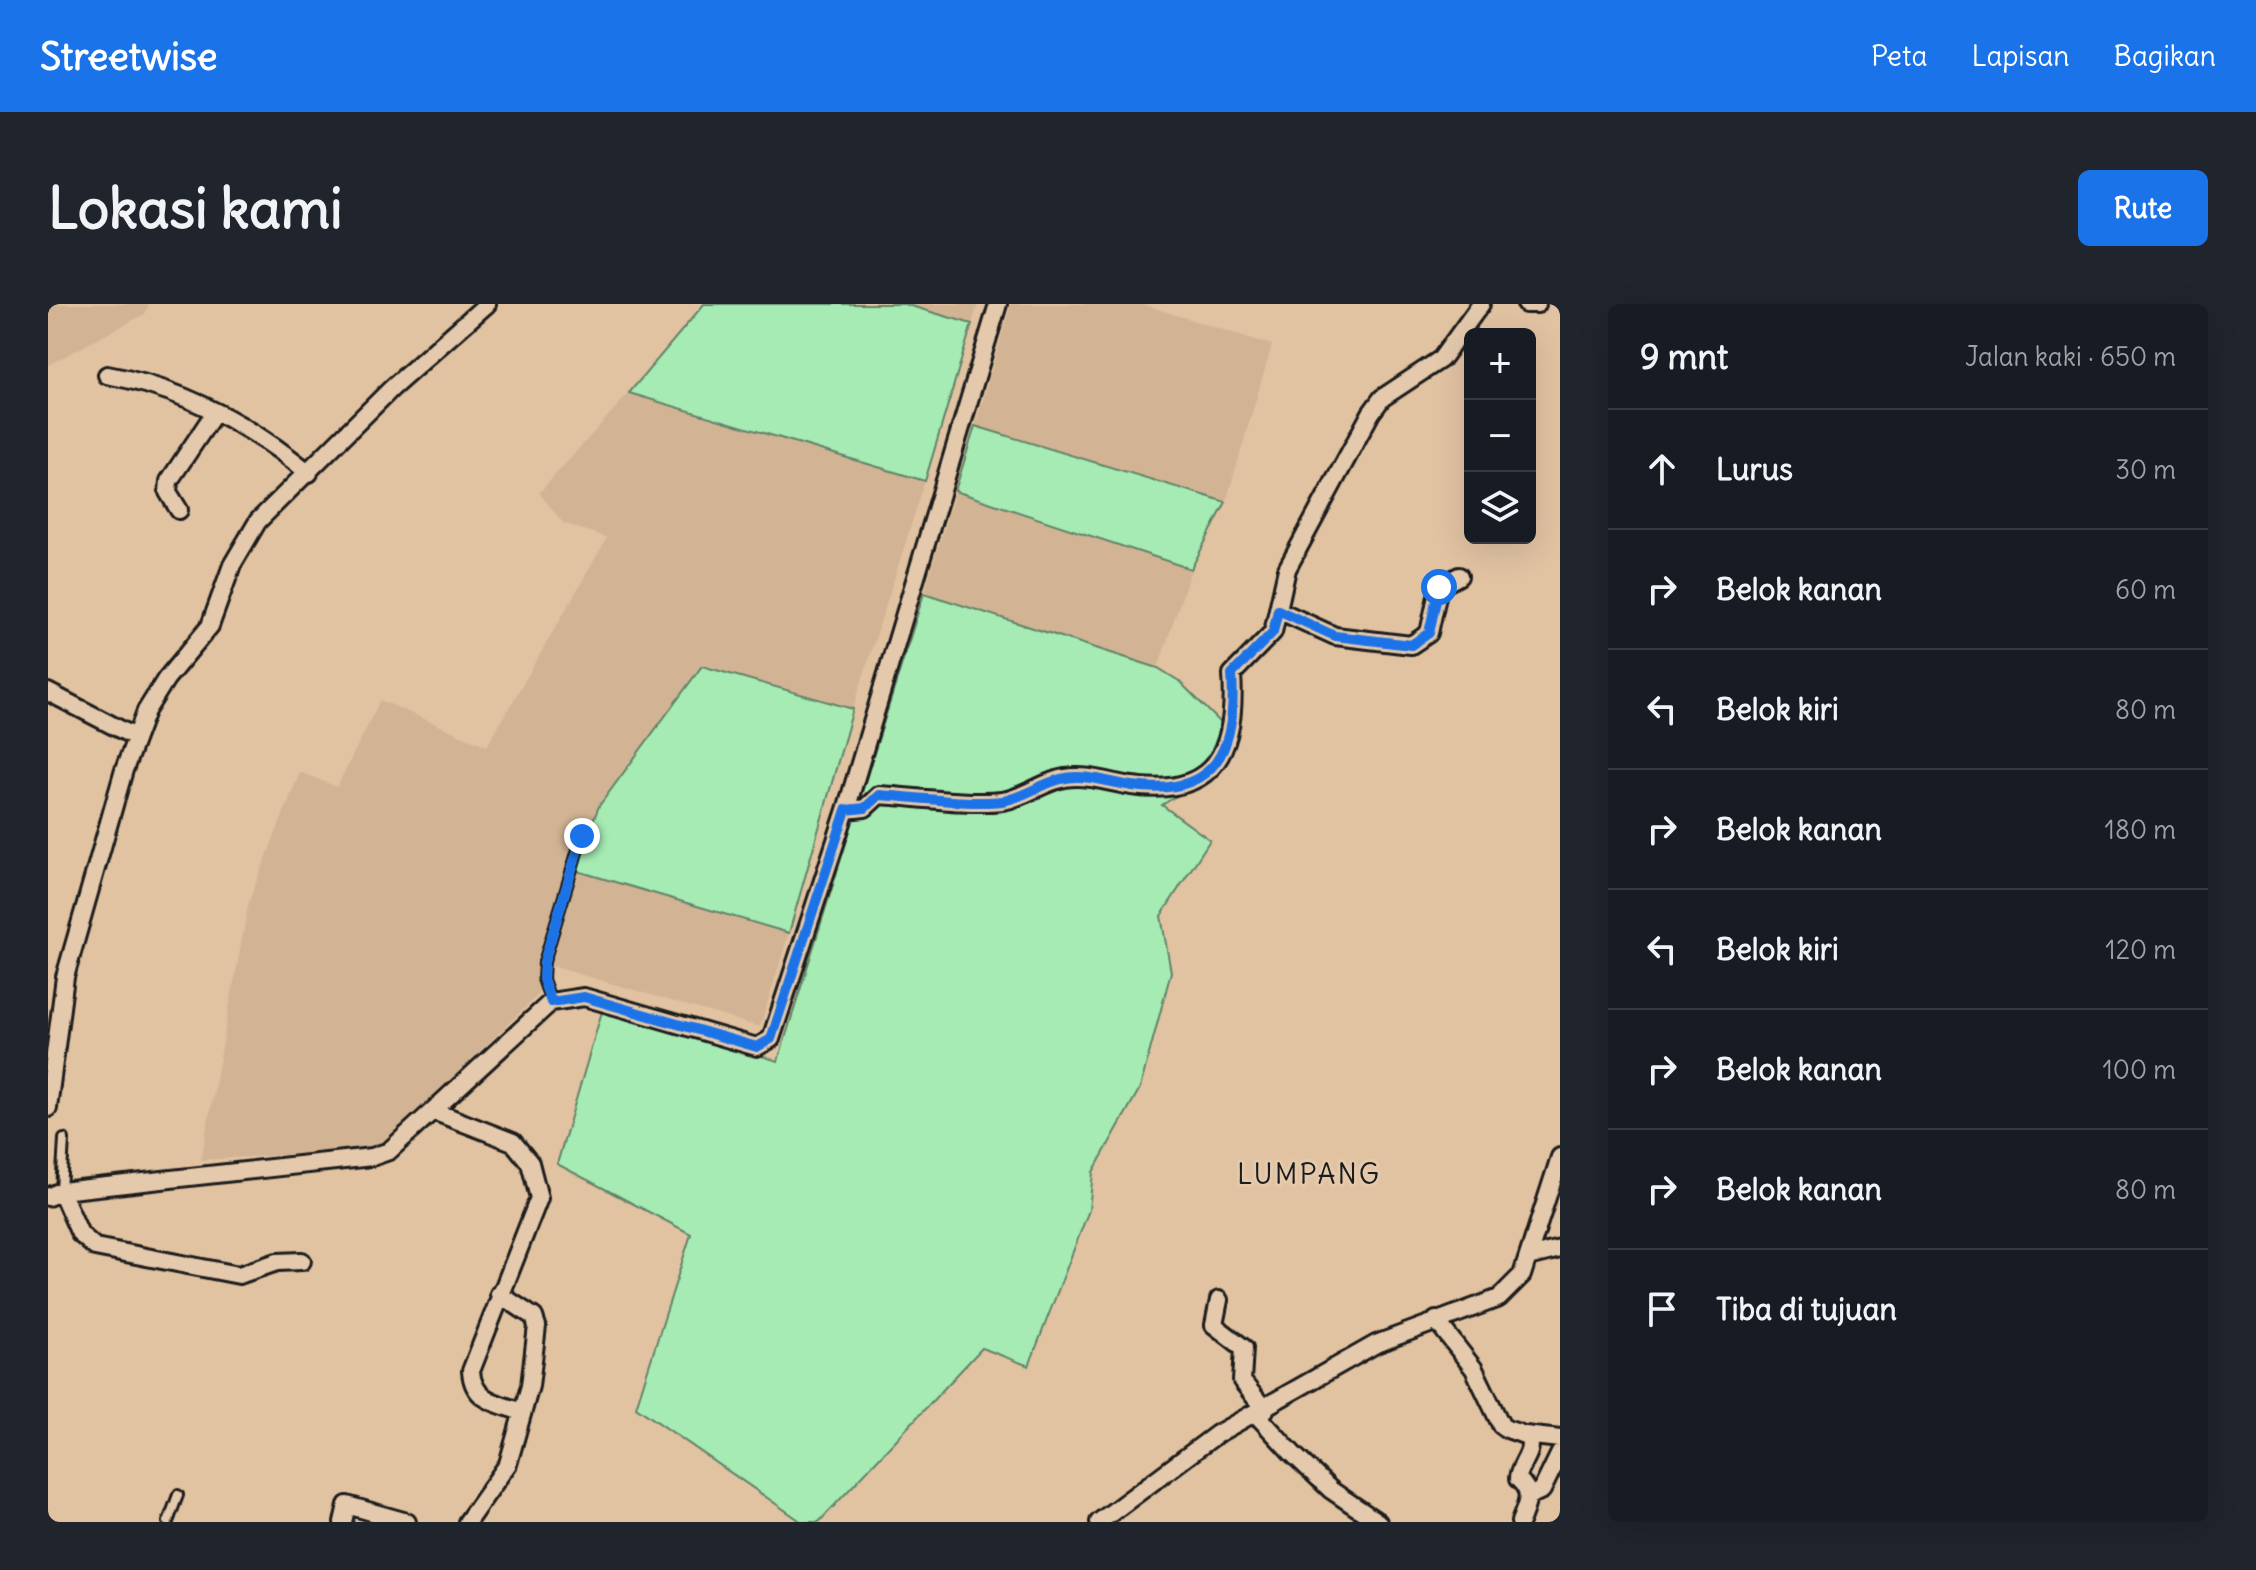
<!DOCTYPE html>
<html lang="id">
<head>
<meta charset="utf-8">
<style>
	:root { --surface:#171b24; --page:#20242c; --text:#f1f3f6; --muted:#9ea1a6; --line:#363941; --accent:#1a73e8 }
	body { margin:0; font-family:Delius,sans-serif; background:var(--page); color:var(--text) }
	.controls { position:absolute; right:24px; top:24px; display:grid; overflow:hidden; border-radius:12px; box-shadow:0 8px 32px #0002 }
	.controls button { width:72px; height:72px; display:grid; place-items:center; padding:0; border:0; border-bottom:2px solid var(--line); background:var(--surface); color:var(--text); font:40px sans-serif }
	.stop { position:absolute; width:24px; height:24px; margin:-18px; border:6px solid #1a73e8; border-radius:50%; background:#fff }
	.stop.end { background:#1a73e8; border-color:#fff; box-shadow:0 2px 8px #0008 }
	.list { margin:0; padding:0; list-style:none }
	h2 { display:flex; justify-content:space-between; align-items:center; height:104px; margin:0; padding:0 32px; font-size:34px }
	h2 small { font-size:26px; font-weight:400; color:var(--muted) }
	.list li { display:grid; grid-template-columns:52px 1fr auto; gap:24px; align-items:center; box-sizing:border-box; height:120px; padding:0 32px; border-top:2px solid var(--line) }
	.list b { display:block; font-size:30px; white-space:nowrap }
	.list em { font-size:26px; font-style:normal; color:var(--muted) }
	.icon { flex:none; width:44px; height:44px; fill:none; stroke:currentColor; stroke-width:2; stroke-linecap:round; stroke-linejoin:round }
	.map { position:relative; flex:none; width:1512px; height:1218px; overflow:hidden; border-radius:12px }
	header { display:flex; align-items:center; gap:48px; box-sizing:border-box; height:112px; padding:0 40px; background:var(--accent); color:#fff }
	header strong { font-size:38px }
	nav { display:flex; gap:44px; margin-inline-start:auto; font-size:28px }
	.intro { display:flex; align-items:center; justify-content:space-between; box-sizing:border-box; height:192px; padding:0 48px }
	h1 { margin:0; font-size:56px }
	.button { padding:20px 36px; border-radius:12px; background:var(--accent); color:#fff; font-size:28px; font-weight:700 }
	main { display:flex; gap:48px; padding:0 48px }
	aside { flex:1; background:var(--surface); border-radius:12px; box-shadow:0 8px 32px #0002 }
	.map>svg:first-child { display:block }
</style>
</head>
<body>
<header>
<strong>Streetwise</strong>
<nav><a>Peta</a><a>Lapisan</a><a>Bagikan</a></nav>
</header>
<div class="intro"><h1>Lokasi kami</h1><a class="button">Rute</a></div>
<main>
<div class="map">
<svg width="1512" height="1218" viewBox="0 0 1512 1218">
	<rect width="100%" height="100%" fill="#e1c3a2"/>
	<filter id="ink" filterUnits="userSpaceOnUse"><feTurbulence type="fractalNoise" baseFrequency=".0125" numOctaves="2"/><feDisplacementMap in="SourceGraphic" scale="16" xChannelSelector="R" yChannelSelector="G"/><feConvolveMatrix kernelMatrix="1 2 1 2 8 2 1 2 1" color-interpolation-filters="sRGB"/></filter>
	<g filter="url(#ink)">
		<!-- built -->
		<path fill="#d2b494" d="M0,0h101l-4,10 -97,51z
			M856,0h74l-6,20z
			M963,0h130l131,41 -46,157 -251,-76z
			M581,89l296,88 -72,228 -151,-42 -127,203 214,63 -29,94 -212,-62 -11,31 -157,153 -179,11 48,-259 51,-129 37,15 43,-87 107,46 120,-208 -44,-15 -24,-30z
			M907,187l236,78 -33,99 -234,-75z"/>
		<!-- green -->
		<path fill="#a6eab4" stroke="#618368" stroke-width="2" d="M656,0h200l68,20 -47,157 -296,-88z
			M927,122l251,76 -35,67 -236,-78z
			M876,289l234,75 21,13 52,52 -32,49 -37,23 48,35 -49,76 10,56 -31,116 -47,84 -4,38 -60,156 -47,-18 -163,174h-17l-166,-115 55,-173 -134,-70 46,-156 175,53z
			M654,362l151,43 -64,224 -215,-63 25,-64z"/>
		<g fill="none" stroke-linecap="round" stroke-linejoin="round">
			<defs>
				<path id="service" d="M503,698l-8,-23 1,-17 38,-126
					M13,887l3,-52
					M120,1218l10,-27"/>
				<path id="minor" d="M1478,0h11
					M59,71c75,13 143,50 202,98
					M131,206l-11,-18 1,-11 46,-69
					M1230,306l57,26 76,9 18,-12 10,-46 20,-11
					M0,388l87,45
					M798,506l19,-2 14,-13c36,2 89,10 123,6 22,-3 42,-20 63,-23 22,-4 46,5 67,8 86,12 105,-39 100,-112l41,-42 14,-63 84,-156 11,-15 59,-39 40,-55
					M0,804l17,-131 59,-207 22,-59 20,-32 44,-53 22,-61 26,-44 134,-133 95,-84
					M385,807l80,31 17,21 9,35 -68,173c2,30 26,32 51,41
					M13,887l19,43 15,13 144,28 38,-13 25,-1
					M0,893l13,-6 311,-34 17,-6 162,-149 33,-5 173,50 14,-8 75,-229 152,-506
					M1480,953l32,-8
					M1171,996l-5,25 30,23 -2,33 23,29
					M1388,1016l38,49 27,56c7,8 25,6 28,16 5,11 -11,26 -11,38 16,14 9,24 2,43
					M1208,1110l37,40 38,36 47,32
					M1477,1131l35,4
					M1481,1192l13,-6 18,-37
					M295,1218l4,-17 60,17
					M419,1218l41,-58 22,-78 7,-60 -3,-9 -35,-23
					M1051,1218l118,-88 159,-90 123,-46 23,-23 38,-118"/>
			</defs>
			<!-- service casing -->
			<use href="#service" stroke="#1c1c1c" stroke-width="14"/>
			<!-- minor casing -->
			<use href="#minor" stroke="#1c1c1c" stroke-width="22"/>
			<!-- service -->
			<use href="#service" stroke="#e4c9ac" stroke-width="8"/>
			<!-- minor -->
			<use href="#minor" stroke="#e4c9ac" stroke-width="16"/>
		</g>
	</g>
	<g fill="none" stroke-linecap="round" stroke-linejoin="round" filter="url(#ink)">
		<!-- route -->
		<path stroke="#1a73e8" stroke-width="10" d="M534,532l-38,126 -1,17 8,23 33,-5 173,50 14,-8 75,-229 19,-2 14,-13c36,2 89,10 123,6 22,-3 42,-20 64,-23 21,-4 45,5 66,8 86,12 105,-39 100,-112l41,-42 5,-22 57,26 76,9 18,-12 10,-46"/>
	</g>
	<g text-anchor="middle" stroke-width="6" stroke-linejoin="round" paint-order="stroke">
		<!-- quarter labels -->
		<g font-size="28" letter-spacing="2" fill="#1c1c1c" stroke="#e4c9ac">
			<text x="1261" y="880">LUMPANG</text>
		</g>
	</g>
</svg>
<div class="controls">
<button>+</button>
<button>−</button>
<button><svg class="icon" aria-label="layers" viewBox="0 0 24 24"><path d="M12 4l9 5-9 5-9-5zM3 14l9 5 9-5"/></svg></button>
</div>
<div class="stop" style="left:1391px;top:283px"></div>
<div class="stop end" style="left:534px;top:532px"></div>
</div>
<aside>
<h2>9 mnt<small>Jalan kaki · 650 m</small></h2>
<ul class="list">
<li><svg class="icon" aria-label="ahead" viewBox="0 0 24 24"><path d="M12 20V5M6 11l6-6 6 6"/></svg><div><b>Lurus</b></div><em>30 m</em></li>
<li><svg class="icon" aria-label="right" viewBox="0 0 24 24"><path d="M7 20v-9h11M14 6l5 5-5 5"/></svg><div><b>Belok kanan</b></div><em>60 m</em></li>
<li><svg class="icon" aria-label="left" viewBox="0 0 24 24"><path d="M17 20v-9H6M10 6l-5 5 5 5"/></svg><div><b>Belok kiri</b></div><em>80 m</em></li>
<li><svg class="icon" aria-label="right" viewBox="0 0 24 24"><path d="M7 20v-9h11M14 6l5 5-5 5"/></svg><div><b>Belok kanan</b></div><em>180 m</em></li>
<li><svg class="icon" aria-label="left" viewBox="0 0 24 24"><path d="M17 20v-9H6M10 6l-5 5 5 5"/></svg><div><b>Belok kiri</b></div><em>120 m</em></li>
<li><svg class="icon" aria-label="right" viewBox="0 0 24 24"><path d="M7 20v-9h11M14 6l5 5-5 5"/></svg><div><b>Belok kanan</b></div><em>100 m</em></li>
<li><svg class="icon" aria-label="right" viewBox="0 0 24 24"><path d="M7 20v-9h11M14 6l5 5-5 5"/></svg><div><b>Belok kanan</b></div><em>80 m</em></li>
<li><svg class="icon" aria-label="arrive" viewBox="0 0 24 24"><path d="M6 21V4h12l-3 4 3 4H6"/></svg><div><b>Tiba di tujuan</b></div></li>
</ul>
</aside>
</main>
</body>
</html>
